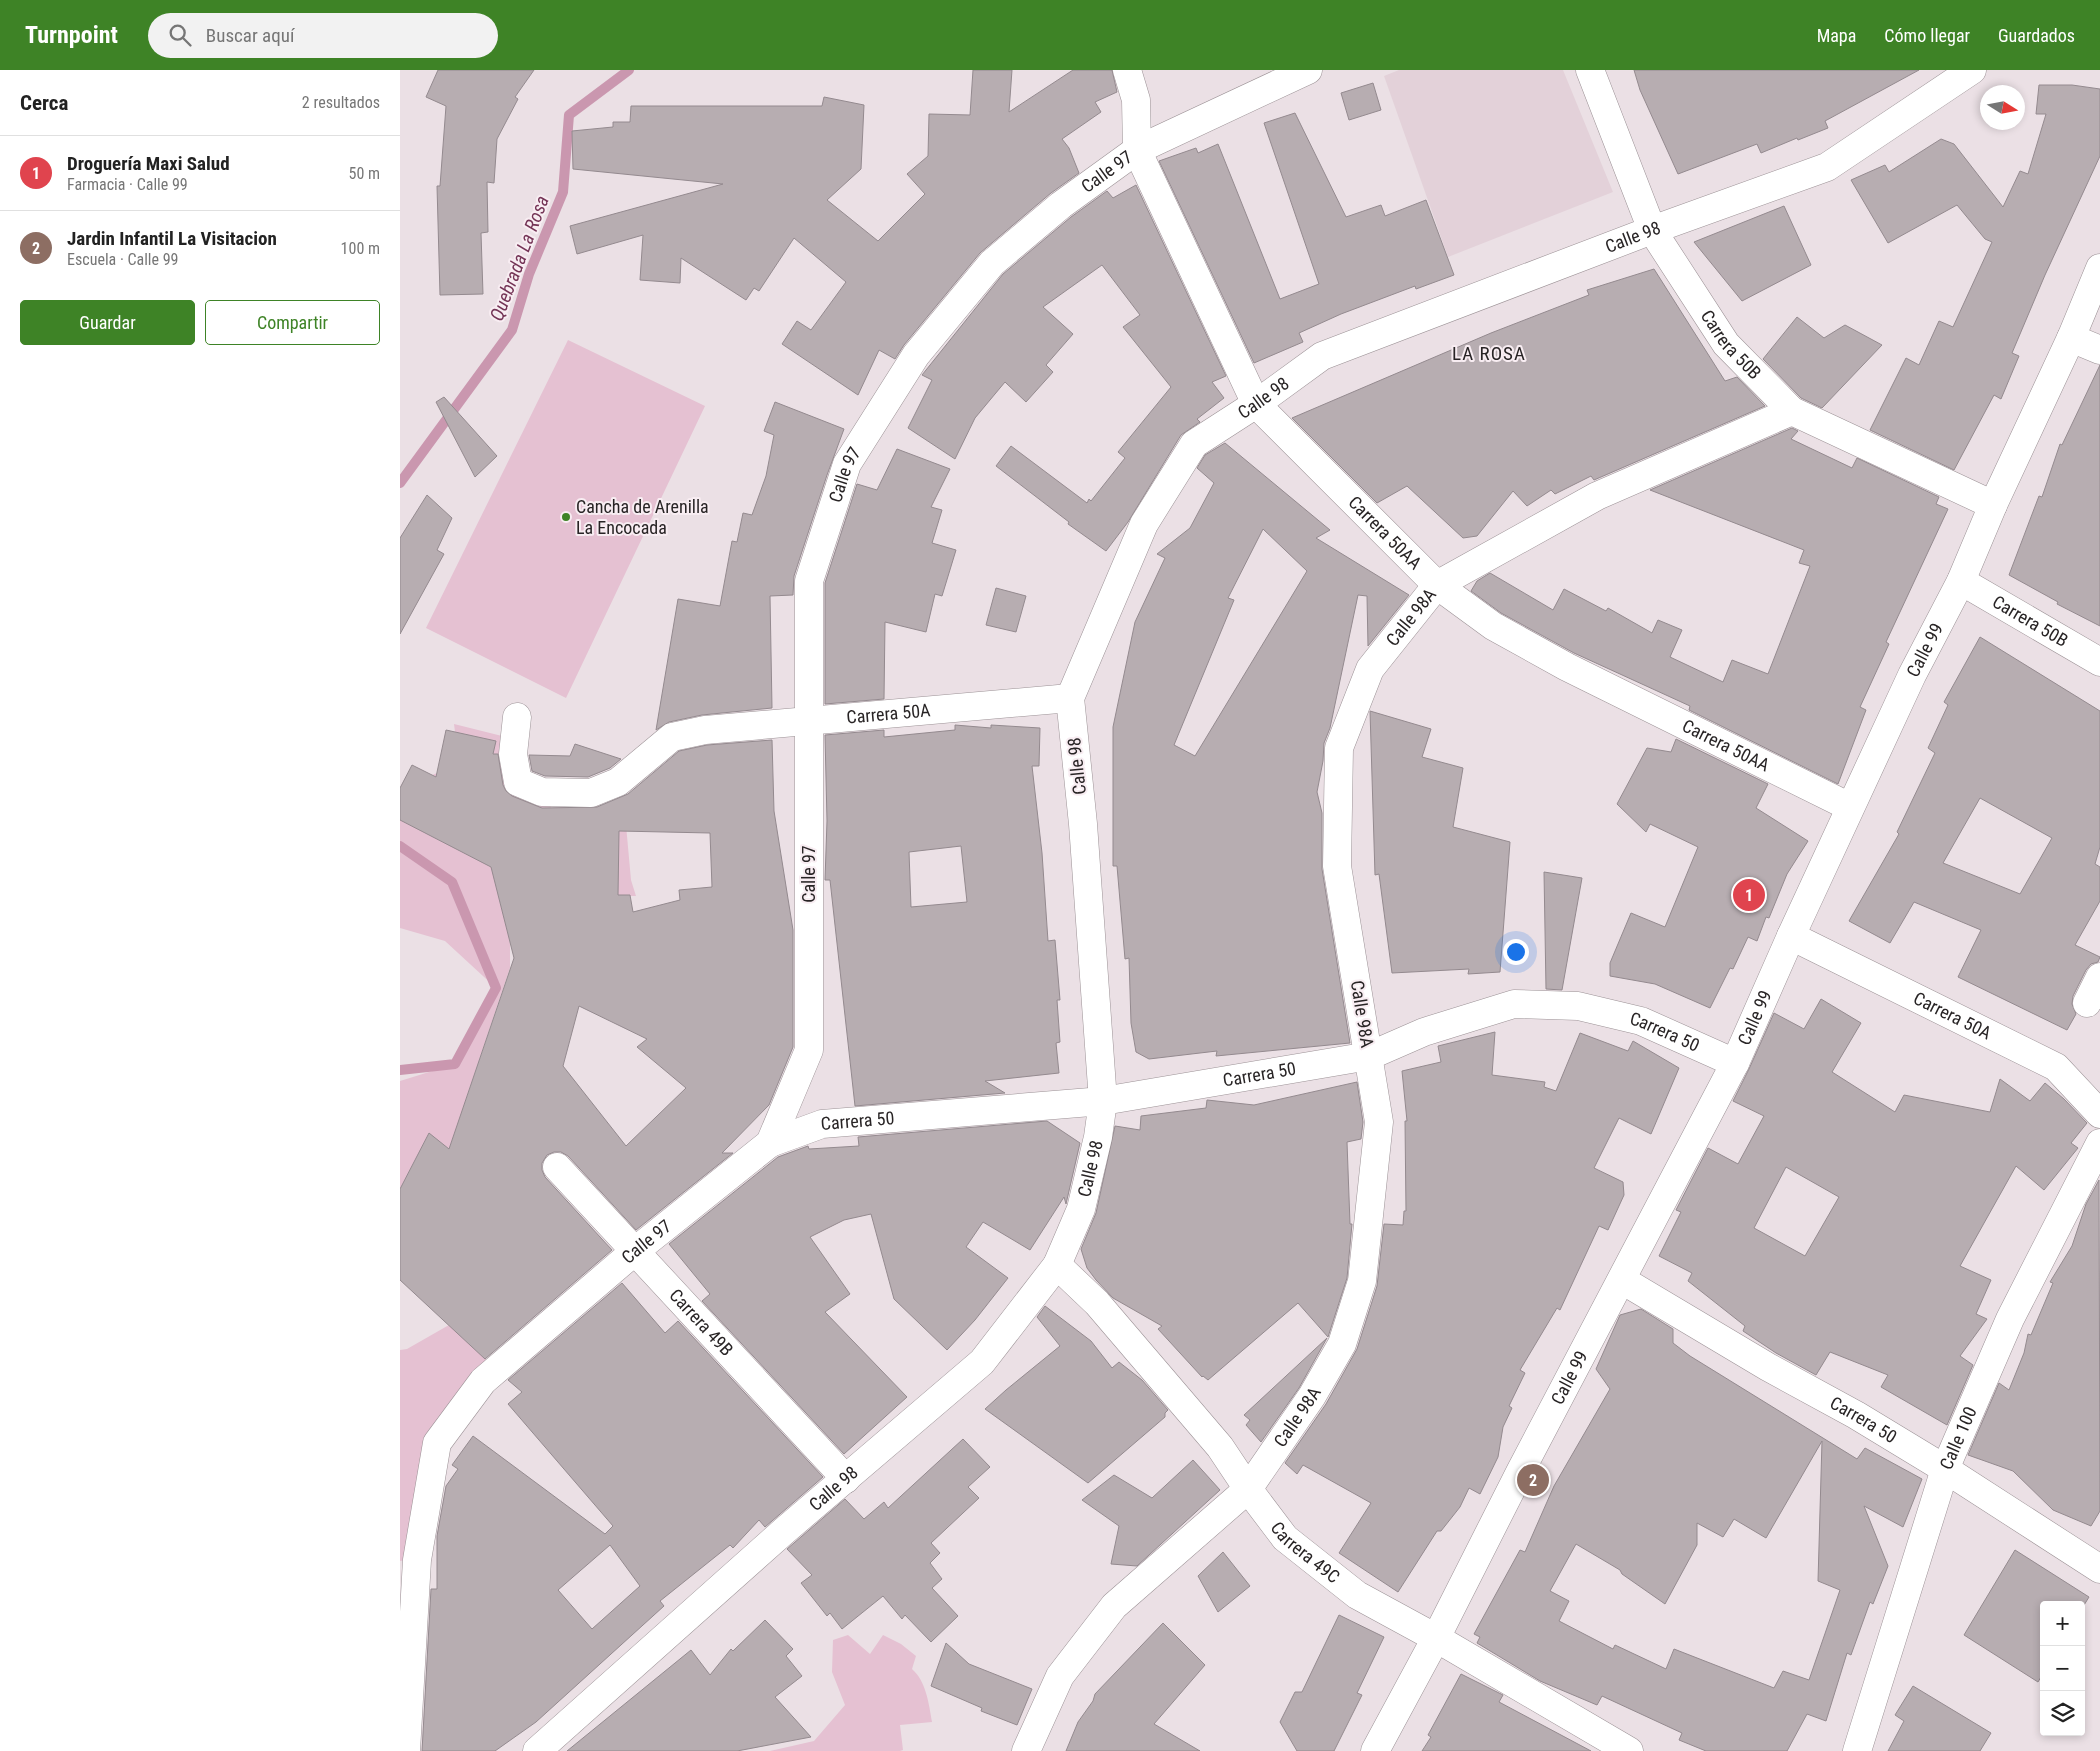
<!DOCTYPE html>
<html lang="es">
<head>
<meta charset="utf-8">
<style>
	:root { --surface:#fff; --page:#f2f2f2; --text:#222; --muted:#767676; --line:#e0e0e0; --accent:#3e8326 }
	body { margin:0; font-family:"Roboto Condensed",sans-serif; background:var(--page); color:var(--text) }
	.controls { position:absolute; right:15px; bottom:15px; display:grid; overflow:hidden; border-radius:5px; box-shadow:0 2px 8px #0003 }
	.controls button { width:45px; height:45px; display:grid; place-items:center; padding:0; border:0; border-bottom:1px solid var(--line); background:var(--surface); color:var(--text); font:25px sans-serif }
	.compass { position:absolute; left:1580px; top:15px; width:45px; height:45px; border-radius:50%; background:var(--surface); box-shadow:0 2px 8px #0003; rotate:101deg }
	.you { position:absolute; left:1115px; top:881px; width:18px; height:18px; margin:-12px; border:4px solid #fff; border-radius:50%; background:#1a73e8; box-shadow:0 0 0 8px #1a73e833 }
	.badge { display:grid; place-items:center; width:32px; height:32px; border-radius:50%; background:var(--accent); color:#fff; font-size:16px; font-weight:700 }
	.pin { position:absolute; translate:-50% -50%; border:2px solid #fff; box-shadow:0 1px 5px #0006 }
	.list { margin:0; padding:0; list-style:none }
	h2 { display:flex; justify-content:space-between; align-items:center; height:65px; margin:0; padding:0 20px; font-size:21px }
	h2 small { font-size:16px; font-weight:400; color:var(--muted) }
	.list li { display:grid; grid-template-columns:32px 1fr auto; gap:15px; align-items:center; box-sizing:border-box; height:75px; padding:0 20px; border-top:1px solid var(--line) }
	.list b { display:block; font-size:19px; white-space:nowrap }
	.list p { margin:0; font-size:16px; white-space:nowrap; color:var(--muted) }
	.list em { font-size:16px; font-style:normal; color:var(--muted) }
	.actions { display:flex; gap:10px; padding:15px 20px }
	.actions a { flex:1; padding:11px 0; border:1px solid var(--accent); border-radius:5px; text-align:center; font-size:18px; color:var(--accent) }
	.actions .main { background:var(--accent); color:#fff }
	.icon { flex:none; width:28px; height:28px; fill:none; stroke:currentColor; stroke-width:2; stroke-linecap:round; stroke-linejoin:round }
	.map { position:relative; flex:none; width:1700px; height:1681px; overflow:hidden }
	header { display:flex; align-items:center; gap:30px; box-sizing:border-box; height:70px; padding:0 25px; background:var(--accent); color:#fff }
	header strong { font-size:24px }
	nav { display:flex; gap:28px; margin-inline-start:auto; font-size:18px }
	.search { width:350px; height:45px; background:var(--page); display:flex; align-items:center; gap:12px; box-sizing:border-box; padding:0 18px; border-radius:28px; color:var(--muted); font-size:19px }
	main { display:flex }
	aside { flex:1; background:var(--surface) }
	.map>svg:first-child { display:block }
</style>
</head>
<body>
<header>
<strong>Turnpoint</strong>
<div class="search"><svg class="icon" aria-label="search" viewBox="0 0 24 24"><circle cx="10" cy="10" r="6"/><path d="M15 15l6 6"/></svg>Buscar aquí</div>
<nav><a>Mapa</a><a>Cómo llegar</a><a>Guardados</a></nav>
</header>
<main>
<aside>
<h2>Cerca<small>2 resultados</small></h2>
<ul class="list">
<li><span class="badge" style="background:#e0444e">1</span><div><b>Droguería Maxi Salud</b><p>Farmacia · Calle 99</p></div><em>50 m</em></li>
<li><span class="badge" style="background:#8d6e63">2</span><div><b>Jardin Infantil La Visitacion</b><p>Escuela · Calle 99</p></div><em>100 m</em></li>
</ul>
<div class="actions"><a class="main">Guardar</a><a>Compartir</a></div>
</aside>
<div class="map">
<svg width="1700" height="1681" viewBox="0 0 1700 1681">
	<rect width="100%" height="100%" fill="#ebe0e5"/>
	<!-- built -->
	<path fill="#e3d1d9" d="M999,0h164l50,122 -165,65 -64,-181z"/>
	<!-- green -->
	<path fill="#e5c1d2" d="M168,270l137,66 -139,292 -140,-70z
		M54,654l48,12 11,31 -7,26 43,4 2,11 45,-5 2,7 27,4 6,66 5,16h-41l-109,-93 -54,-28 13,-5 10,-38z
		M0,744l98,54 12,75v25l-45,134 18,72 -54,-40 -29,55v-108l55,-17 41,-76 -51,-47 -45,-13z
		M49,1255l38,35 -30,68 -51,132 -6,1v-211l7,-1z
		M448,1565l22,19 13,-19 18,9 15,12 -4,13c14,12 17,35 20,53l-32,3 3,25 -3,1h-130l44,-10 31,-36 -13,-33 1,-32z"/>
	<g fill="none" stroke-linecap="round" stroke-linejoin="round">
		<!-- stream -->
		<path stroke="#ca97af" stroke-width="10" d="M0,413l112,-153 17,-56 34,-82 6,-77 60,-45
			M0,776l52,36 44,106 -41,76 -55,6"/>
	</g>
	<!-- building -->
	<path fill="#b7adb1" stroke="#948a8f" fill-rule="evenodd" d="M38,0h96l-19,27 3,2 -21,40 -3,44 -7,-1 1,50 -7,1 2,61 -43,1 -3,-109h3l6,-80 -20,-9z
		M573,0h39l-3,42 64,-42h39l5,22 -22,10 6,10 -39,27 7,9 10,25 -28,20 -71,60 -76,92 -9,14 -16,-9 -21,45 -76,-51 15,-23 14,9 35,-48 -52,-44 -35,53 -5,-3 -8,12 -65,-42 -1,25 -40,-3 3,-45 -66,19 -7,-28 153,-42 -150,-15 -1,-38 41,-4v-5h17l1,-16h191l2,-9 40,8 -3,64 -34,31 51,41 47,-47 -18,-20 21,-18 1,-42 41,1z
		M1234,0h285l-94,51 3,7 -30,12 -1,-2 -36,15 -4,-9 -79,30 -38,-84z
		M973,13l8,27 -32,10 -8,-27z
		M1639,15h33l28,4v67l-55,119 -33,78 7,3 -18,43 -7,-4 -40,75 -84,-40 36,-72 13,7 20,-44 14,6 39,-85 -7,-3 -28,-34 -69,38 -37,-63 34,-15 4,7 52,-33 13,5 49,63 17,-36 8,3 18,-60h-10z
		M895,43l51,104 35,-12 4,11 41,-16 28,75 -38,14 -1,-3 -74,28 -42,19 4,9 -49,21 -95,-202 37,-13 2,5 20,-9 62,155 39,-15 -55,-161z
		M736,115l90,191 -14,6 12,16 -27,21 3,3 -19,13 -53,87 -22,29 -38,-27 1,-2 -73,-56 15,-20 76,57 2,-4 2,2 34,-43 -7,-6 53,-65 -48,-60 17,-12 -38,-50 -59,42 30,27 -27,31 7,7 -27,30 -21,-20 -30,36 -20,41 -47,-31 24,-48 -10,-5 81,-101 68,-57 36,-26 6,7z
		M1384,136l27,59 -69,36 -48,-59z
		M1254,199l71,112 12,-4 28,29 -171,74 -3,-4 -36,18 -4,-4 -24,16 -14,-15 -36,45 -14,2 -56,-52 -30,17 -85,-85 199,-85 98,-38 -2,-5z
		M1397,247l27,21 21,-13 37,20 -60,63 -21,-10 -38,-39z
		M1700,295v261l-43,-22 1,-2 -49,-27 30,-79 3,1 18,-53 2,1z
		M44,327l53,59 -22,21 -39,-75z
		M375,332l69,27 -17,46 -33,101 -1,19 -23,1 2,112 -70,7 -33,7 -13,8 22,-131 42,7 12,-65 5,1 6,-29 9,2 14,-39 8,-41 -10,-4z
		M1392,358l6,3 -7,8 61,29 5,-10 82,39 -3,7 12,5 -62,133 3,2 -29,63 6,3 -28,74 -149,-74 1,-4 -116,-53 -73,-40 -30,-22 6,-10 13,-8 63,37 11,-21 42,22 2,-3 44,25 6,-13 24,10 -12,27 53,25 9,-22 36,14 42,-108 -11,-3 5,-13 -154,-60z
		M825,373l105,87 -14,8 93,57 -41,51 -1,-50 -9,-1 -28,133 -6,15 -1,18 -6,31 5,21v56l28,174 -134,13 1,-5 -68,8 -13,-7 -5,-29 -2,-65 -4,1 -8,-93h-4v-139l22,-105 30,-64 -8,-4 33,-26 24,-45 -17,-15 8,-13zM863,459l44,42 -112,185 -21,-11 60,-145 -6,-2z
		M497,379l53,20 -19,38 11,3 -10,33 24,7 -14,46 -7,-2 -9,38 -41,-10 -1,77 -59,5v-121l32,-99 20,6z
		M27,425l25,23 -15,32 7,4 -44,80v-96z
		M596,518l30,8 -10,36 -30,-7z
		M1580,567l120,74v136l-5,17 5,3v34l-25,44 25,12 -2,5 -7,2 -5,6 -13,26 -1,8 4,10 -9,16 -109,-53 23,-47 -67,-28 -24,41 -41,-22 50,-87 -2,-2 38,-79 -7,-5 20,-43 -4,-3zM1580,728l72,40 -32,56 -77,-31z
		M970,641l61,18 -9,28 41,11 -10,59 57,15 -10,130 -32,2 1,-5 -77,4 -13,-99 -4,1z
		M555,655l36,3v-3l49,3 -1,38h-7l10,87 6,88 7,-1 5,60h-3l3,42 -4,1 3,30 -74,8 20,12 -150,13 -25,-226h-5l2,-59 -2,-86 59,-5v7l71,-7zM561,776l6,56 -56,5 -2,-55z
		M46,660l50,11 -3,13h5l5,31 3,6 6,5 30,12 55,-1 31,-13 51,-43 28,-6 65,-5 2,71 19,119v117l-24,58 -47,48h11l-97,77 -68,-74 -7,-4h-7l-7,3 -5,8v7l3,7 67,73 -127,109 -85,-79v-91l29,-56 20,16 65,-191 -23,-91 -91,-47v-32l12,-23 24,12zM219,761l91,2 2,54 -33,3 1,10 -47,12 -3,-17h-12zM179,936l68,33 -10,8 49,41 -60,58 -63,-80z
		M1276,669l92,45 -12,24 52,33 -21,33 -18,44 -3,-1 -9,24 -9,-4 -15,32 -3,-1 -20,40 -55,-24 -45,-8v-13l21,-50 34,14 33,-80 -48,-23 -4,8 -29,-28 30,-56 24,4z
		M175,674l46,15 -11,9 -22,9 -43,-1 -13,-5 -3,-16 41,1z
		M1144,802l38,6 -20,112 -16,-1z
		M1421,929l40,24 -29,49 63,40 9,-17 86,17 10,-33 30,22 15,-18 19,16 23,24 -16,20 7,5 -34,42 -28,-24 -56,100 31,14 -15,34 11,5 -27,37 13,9 -26,60 -66,-38 7,-12 -58,-23 -14,23 -40,-22 -33,-22 2,-5 -57,-45 4,-8 -33,-17 22,-44 -5,-2 32,-62 30,16 26,-48 -31,-15 16,-32 25,-56 30,16zM1386,1097l53,30 -34,59 -51,-28z
		M1095,962l-3,43 53,7 -1,5 12,4 24,-58 48,18 5,-10 46,27 -28,66 -32,-16 -25,50 29,14 1,13 -16,35 -9,-4 -39,84 -3,-2 -37,62 5,3 -16,33 3,2 -9,19 -5,30 -18,37 -11,-6 -9,19 -19,24h-4l-39,61 -59,-39 32,-50 -68,-38 -6,9 -12,-11 41,-59 31,-55 20,-63 7,-62 19,1 1,-14h2l-1,-90h2l-5,-50 39,-9 -3,-16z
		M957,1012l6,40 -2,17 -14,3 3,82h2l-5,54 -19,59 -30,-34 -90,77 -5,-4 -1,1 -44,-48 4,-3 -49,-28 -17,-18 -9,-12 -6,-19 15,-36 19,-87 25,4 1,-14 65,-8 1,-8 47,5z
		M647,1051l33,22 -14,61 -2,-7 -34,53 -47,-28 -17,25 42,31 -33,42 -28,30 -53,-51 -23,-85 -27,6 -34,17 40,57 -25,18 82,85 -63,57 -142,-153 8,-7 -41,-50 109,-87 30,-11 1,3 50,-3 -1,-9z
		M1699,1110l1,331 -9,15 -38,-16 -40,-39 -45,-16 31,-72 10,7 15,-37 4,-19 3,1 22,-52 -3,-1 22,-36 14,-42z
		M222,1213l43,50 13,-12 145,156 -58,50 -6,-7 -26,28 -3,-3 -70,56 4,5 -128,116 -41,29h-73l9,-162h6v-53l9,-50 12,-17 -6,-4 21,-29 132,98 8,-8 -105,-122 14,-12 -14,-12zM210,1475l30,41 -48,43 -34,-39z
		M645,1236l46,35 21,27 7,-6 23,18 26,30 -3,3v4l-77,66 -103,-74 21,-19 54,-44 -23,-29z
		M1241,1239l32,20v14l17,13 167,103 8,-11 57,31 -19,48 -39,-21 24,60 -15,38 -3,-2 -19,53 -4,-2 -21,68 -19,-7 -20,37h-81l-27,-11 3,-7 -80,-37 -5,9 -57,-24 -63,-38 3,-6 -6,-3 46,-84 5,2 29,-66 56,-97 -14,-20 24,-54zM1422,1371l-4,140 22,9 -31,90 -26,-9 -9,17 -100,-39 -8,20 -51,-24 -2,4 -54,-28 10,-20 -19,-10 26,-47 44,26 2,4 43,30 32,-59v-22l26,14 11,-18 32,19z
		M927,1268l-28,50 -38,54 -15,-17 4,-5 -6,-5z
		M563,1369l27,28 -22,20 11,11 -48,45 9,10 -10,10 12,16 -10,9 26,28 -27,26 -26,-27 -3,4 -19,-23 -41,33 -12,-16 -3,3 -26,-33 11,-8 -25,-26 58,-50 19,20 20,-17 4,6z
		M793,1390l27,30 -83,76 -26,-2 8,-38 -37,-26 32,-25 38,23z
		M1615,1480l74,47 -8,13v-5h-37v67l-6,10 -74,-47z
		M823,1482l27,34 -32,26 -20,-36z
		M939,1545l45,22 -27,56 5,2 -28,56h-37l-17,-29 15,-30h7z
		M365,1550l28,29 -7,7 16,20 -27,21 36,40 -74,14h-170l124,-101 19,25 21,-26 2,2z
		M763,1553l42,42 -51,59 46,27h-134l12,-29 15,-21 2,-7z
		M546,1573l23,21 63,25 -15,36 -36,-14 1,-3 -51,-22z
		M1061,1604l42,21 -4,7 92,49h-169l9,-14 -3,-2z
		M1513,1616l78,47 -11,18h-92l16,-30 -9,-6z"/>
	<g fill="none" stroke-linecap="round" stroke-linejoin="round">
		<defs>
			<g id="minor">
				<path id="s1" d="M727,0l9,30 1,50 119,254 181,181 56,41 74,41 283,140"/>
				<path id="s2" d="M1190,0l62,160 74,114 66,67 201,94"/>
				<path d="M1671,268l29,12"/>
				<path id="s3" d="M1561,511l139,81"/>
				<path id="s4" d="M117,647l-4,37 5,28 24,10 49,1 27,-11 54,-45 33,-7 365,-32"/>
				<path id="s5" d="M1391,866l265,131 44,47"/>
				<path d="M1687,933l13,-26"/>
				<path id="s6" d="M370,1073l52,-19 281,-23 266,-45 55,-24 90,-28 64,2 63,15 94,42"/>
				<path id="s7" d="M157,1097l289,312"/>
				<path id="s8" d="M657,1195l40,38 123,144 28,42 37,49 72,57 79,43 193,113"/>
				<path id="s9" d="M1222,1210l146,87 88,48 89,54 155,100"/>
				<path id="s10" d="M6,1681l11,-191 20,-117 46,-62 152,-130 135,-108 39,-93v-469l38,-117 69,-109 76,-92 69,-58 76,-55 171,-80"/>
				<path id="s11" d="M137,1681l247,-220 198,-169 75,-97 24,-56 17,-72 5,-36 -20,-277 -13,-126 74,-174 50,-80 62,-40 66,-48 330,-126 175,-63 145,-97"/>
				<path id="s12" d="M626,1681l34,-75 54,-70 134,-117 64,-93 30,-52 20,-63 17,-159 -42,-256 2,-118 31,-79 67,-84 160,-89 195,-85"/>
				<path id="s13" d="M975,1681l61,-113 84,-166 215,-409 56,-127 121,-261 49,-94 32,-76 78,-167 29,-70"/>
				<path id="s14" d="M1457,1681l88,-282 65,-150 90,-176"/>
			</g>
		</defs>
		<!-- minor casing -->
		<use href="#minor" stroke="#9c9296" stroke-width="29"/>
		<!-- minor -->
		<use href="#minor" stroke="#fff" stroke-width="28"/>
	</g>
	<!-- markers -->
	<circle fill="#3e8326" stroke="#f8edf2" stroke-width="2" cx="166" cy="447" r="5"/>
	<g text-anchor="middle" stroke-width="4" stroke-linejoin="round" paint-order="stroke">
		<!-- street labels -->
		<g font-size="18" fill="#282425" stroke="#f8edf2">
			<text dy="6" stroke="none"><textPath href="#s10" startOffset="1848">Calle 97</textPath></text>
			<text dy="6" stroke="none"><textPath href="#s11" startOffset="2061">Calle 98</textPath></text>
			<text dy="6" stroke="none"><textPath href="#s2" startOffset="311">Carrera 50B</textPath></text>
			<text dy="6" stroke="none"><textPath href="#s11" startOffset="1656">Calle 98</textPath></text>
			<text dy="6" stroke="none"><textPath href="#s10" startOffset="1442">Calle 97</textPath></text>
			<text dy="6" stroke="none"><textPath href="#s1" startOffset="544">Carrera 50AA</textPath></text>
			<text dy="6" stroke="none"><textPath href="#s12" startOffset="1276">Calle 98A</textPath></text>
			<text dy="6" stroke="none"><textPath href="#s3" startOffset="80">Carrera 50B</textPath></text>
			<text dy="6" stroke="none"><textPath href="#s13" startOffset="1231">Calle 99</textPath></text>
			<text dy="6" stroke="none"><textPath href="#s4" startOffset="458">Carrera 50A</textPath></text>
			<text dy="6" stroke="none"><textPath href="#s1" startOffset="949">Carrera 50AA</textPath></text>
			<text transform="translate(677 696) rotate(-96)" y="6">Calle 98</text>
			<text transform="translate(409 804) rotate(-90)" y="6">Calle 97</text>
			<text transform="translate(962 944) rotate(81)" y="6">Calle 98A</text>
			<text dy="6" stroke="none"><textPath href="#s5" startOffset="180">Carrera 50A</textPath></text>
			<text dy="6" stroke="none"><textPath href="#s13" startOffset="826">Calle 99</textPath></text>
			<text dy="6" stroke="none"><textPath href="#s6" startOffset="916">Carrera 50</textPath></text>
			<text dy="6" stroke="none"><textPath href="#s6" startOffset="496">Carrera 50</textPath></text>
			<text dy="6" stroke="none"><textPath href="#s6" startOffset="91">Carrera 50</textPath></text>
			<text dy="6" stroke="none"><textPath href="#s11" startOffset="816">Calle 98</textPath></text>
			<text dy="6" stroke="none"><textPath href="#s10" startOffset="602">Calle 97</textPath></text>
			<text dy="6" stroke="none"><textPath href="#s7" startOffset="212">Carrera 49B</textPath></text>
			<text dy="6" stroke="none"><textPath href="#s13" startOffset="421">Calle 99</textPath></text>
			<text dy="6" stroke="none"><textPath href="#s12" startOffset="436">Calle 98A</textPath></text>
			<text dy="6" stroke="none"><textPath href="#s9" startOffset="279">Carrera 50</textPath></text>
			<text dy="6" stroke="none"><textPath href="#s14" startOffset="329">Calle 100</textPath></text>
			<text dy="6" stroke="none"><textPath href="#s11" startOffset="396">Calle 98</textPath></text>
			<text dy="6" stroke="none"><textPath href="#s8" startOffset="381">Carrera 49C</textPath></text>
		</g>
		<!-- poi labels -->
		<g font-size="18" fill="#282425" stroke="#f8edf2" text-anchor="start">
			<text x="176" y="443">Cancha de Arenilla<tspan x="176" dy="21">La Encocada</tspan></text>
		</g>
		<!-- water labels -->
		<g font-size="19" font-style="italic" fill="#743456" stroke="#f8edf2">
			<text transform="translate(119 188) rotate(-69)" y="7">Quebrada La Rosa</text>
		</g>
		<!-- neighbourhood labels -->
		<g font-size="19" letter-spacing="1" fill="#282425" stroke="#f8edf2">
			<text x="1089" y="290">LA ROSA</text>
		</g>
	</g>
</svg>
<div class="controls">
<button>+</button>
<button>−</button>
<button><svg class="icon" aria-label="layers" viewBox="0 0 24 24"><path d="M12 4l9 5-9 5-9-5zM3 14l9 5 9-5"/></svg></button>
</div>
<svg class="compass" viewBox="-18 -18 36 36"><path d="M0-13l5 13h-10z" fill="#e53935"/><path d="M0 13l5-13h-10z" fill="#767676"/></svg>
<div class="you"></div>
<div class="pin badge" style="left:1349px;top:825px;background:#e0444e">1</div>
<div class="pin badge" style="left:1133px;top:1410px;background:#8d6e63">2</div>
</div>
</main>
</body>
</html>
